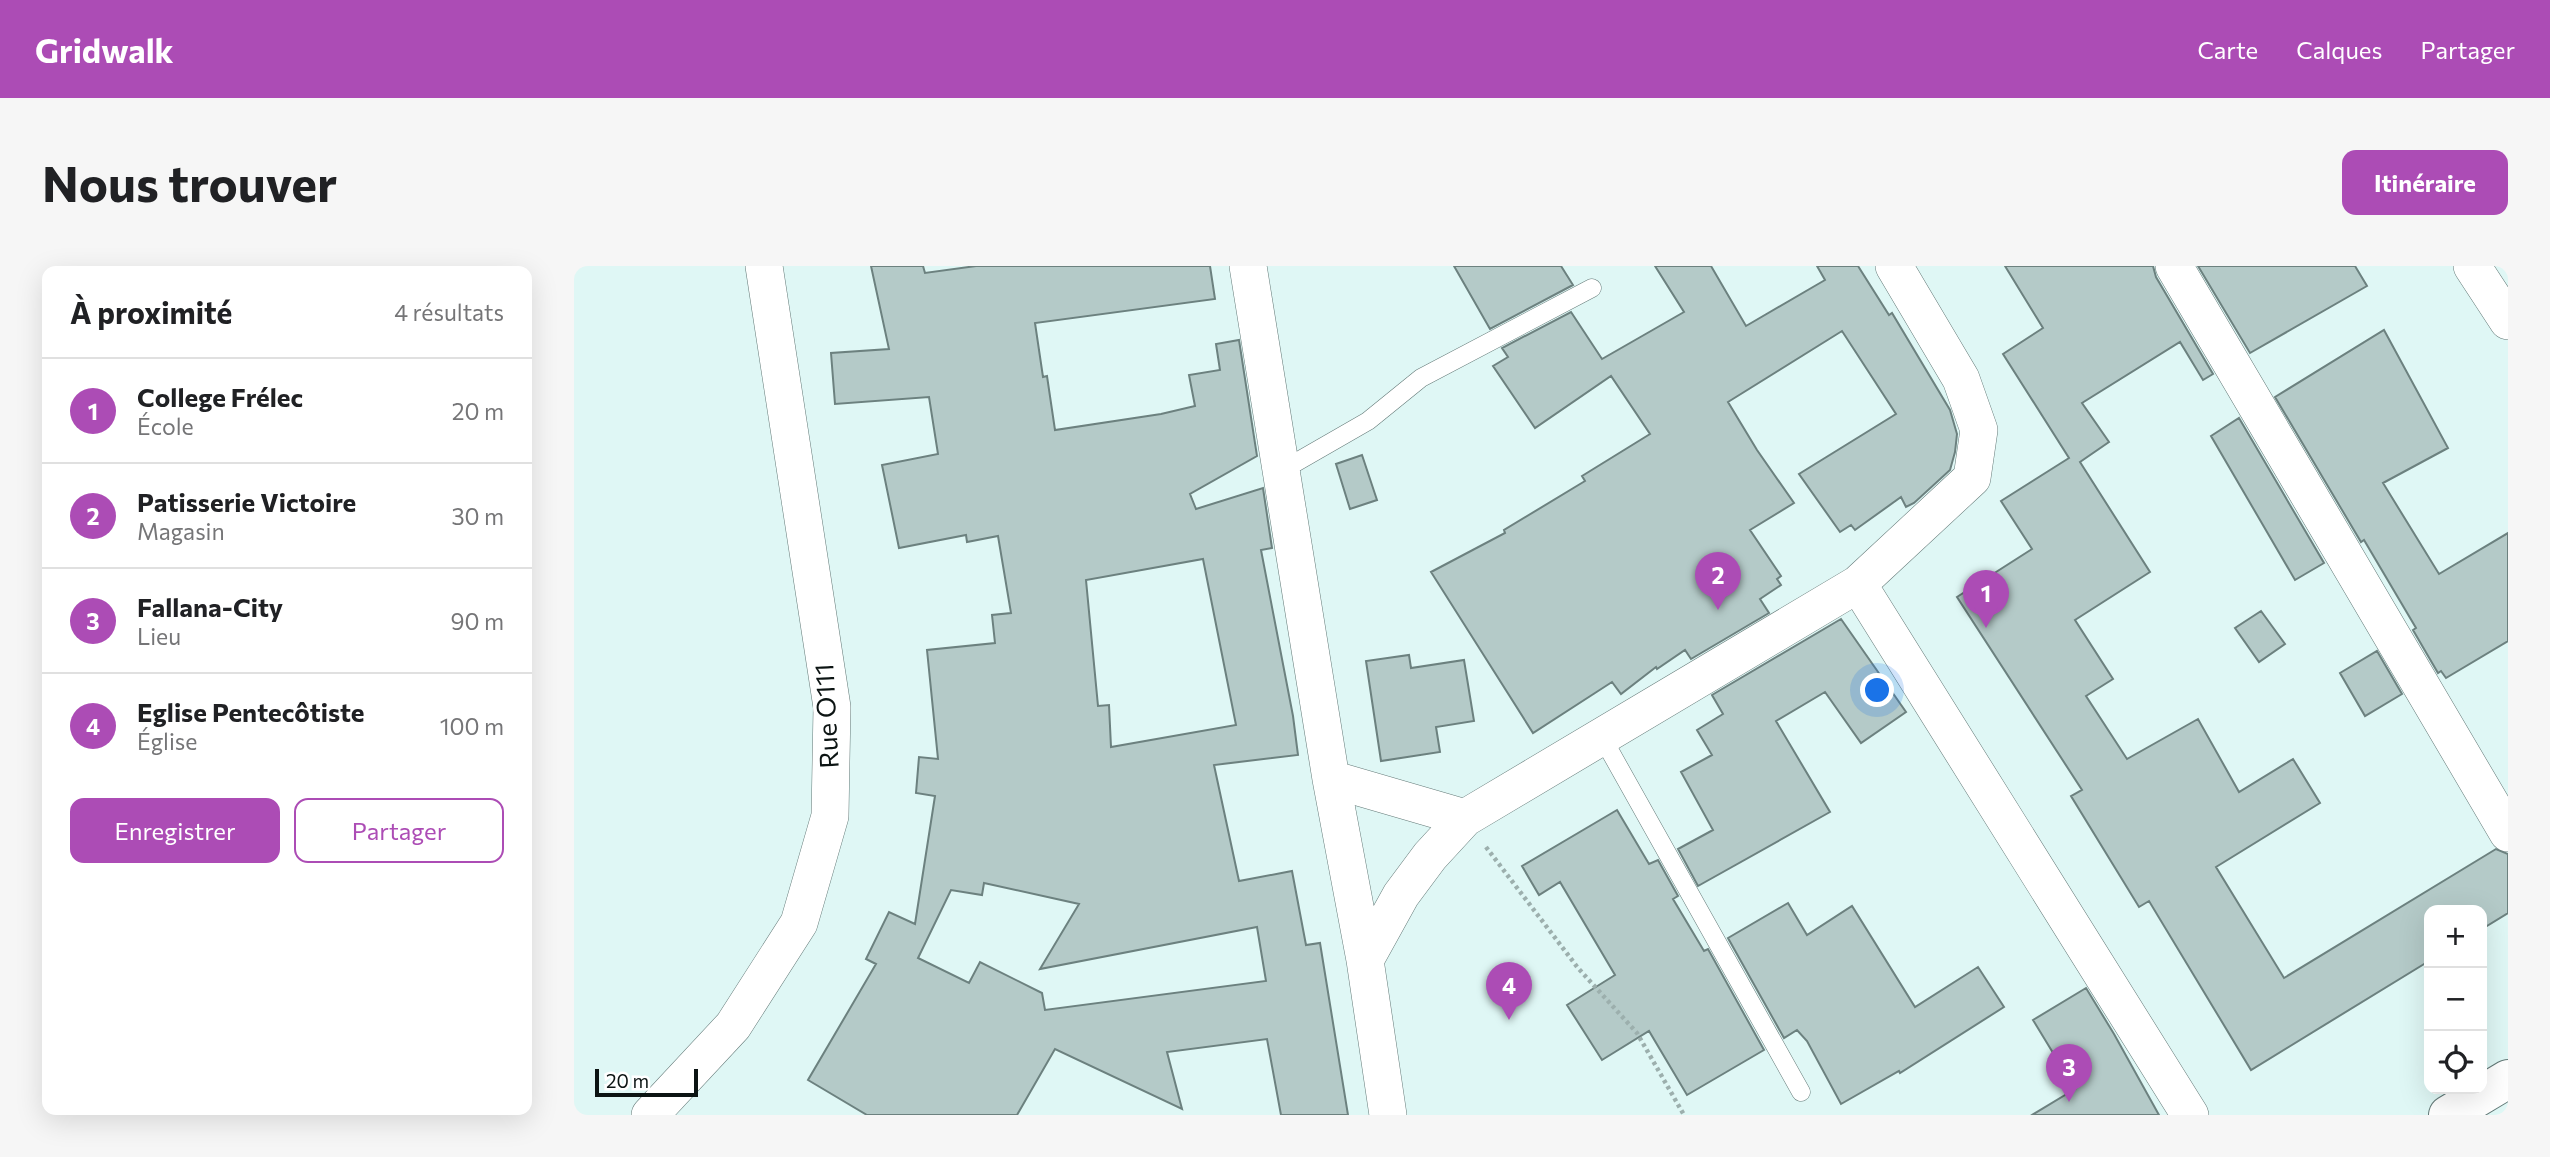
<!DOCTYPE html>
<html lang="fr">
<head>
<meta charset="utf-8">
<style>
	:root { --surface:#fff; --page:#f6f6f6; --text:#202124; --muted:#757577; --line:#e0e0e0; --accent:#ac4cb5 }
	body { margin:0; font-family:Commissioner,sans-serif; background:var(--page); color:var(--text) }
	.controls { position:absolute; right:21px; bottom:21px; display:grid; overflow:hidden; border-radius:14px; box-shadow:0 7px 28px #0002 }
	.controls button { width:63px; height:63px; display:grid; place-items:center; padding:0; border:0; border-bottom:2px solid var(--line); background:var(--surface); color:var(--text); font:35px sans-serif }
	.scale { position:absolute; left:21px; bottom:18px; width:103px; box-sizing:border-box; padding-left:7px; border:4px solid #0c1413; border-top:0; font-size:19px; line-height:24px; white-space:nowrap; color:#0c1413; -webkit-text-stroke:5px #fff; paint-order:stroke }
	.you { position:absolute; left:1304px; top:425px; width:24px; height:24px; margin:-18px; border:5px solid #fff; border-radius:50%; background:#1a73e8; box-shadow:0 0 0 10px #1a73e833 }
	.badge { display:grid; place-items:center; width:46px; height:46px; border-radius:50%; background:var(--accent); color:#fff; font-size:23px; font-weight:700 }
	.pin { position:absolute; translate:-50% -58px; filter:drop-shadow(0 2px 4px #0008) }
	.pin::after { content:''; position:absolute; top:37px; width:24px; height:21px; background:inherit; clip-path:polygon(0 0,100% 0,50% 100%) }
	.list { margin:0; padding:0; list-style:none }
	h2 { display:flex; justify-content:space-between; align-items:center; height:91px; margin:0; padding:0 28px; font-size:30px }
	h2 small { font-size:23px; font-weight:400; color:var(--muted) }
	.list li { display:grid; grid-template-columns:46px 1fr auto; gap:21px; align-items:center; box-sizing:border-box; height:105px; padding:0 28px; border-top:2px solid var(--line) }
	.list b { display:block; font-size:26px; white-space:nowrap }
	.list p { margin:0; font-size:23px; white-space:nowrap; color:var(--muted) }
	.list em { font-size:23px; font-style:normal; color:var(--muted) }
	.actions { display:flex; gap:14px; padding:21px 28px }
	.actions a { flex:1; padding:16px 0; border:2px solid var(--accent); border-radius:14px; text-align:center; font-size:24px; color:var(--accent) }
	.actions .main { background:var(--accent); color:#fff }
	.icon { flex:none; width:38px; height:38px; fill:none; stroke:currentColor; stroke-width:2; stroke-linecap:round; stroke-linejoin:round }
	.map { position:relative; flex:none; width:1934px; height:849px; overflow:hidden; border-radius:14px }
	header { display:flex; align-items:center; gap:42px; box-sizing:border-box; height:98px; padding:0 35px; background:var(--accent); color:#fff }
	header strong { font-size:33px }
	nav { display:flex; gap:38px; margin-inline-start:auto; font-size:24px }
	.intro { display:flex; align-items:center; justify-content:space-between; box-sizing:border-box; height:168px; padding:0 42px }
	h1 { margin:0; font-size:49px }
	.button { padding:18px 32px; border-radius:14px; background:var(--accent); color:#fff; font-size:24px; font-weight:700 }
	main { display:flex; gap:42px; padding:0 42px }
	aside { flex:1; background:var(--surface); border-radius:14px; box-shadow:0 7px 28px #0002 }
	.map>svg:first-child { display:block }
</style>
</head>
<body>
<header>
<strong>Gridwalk</strong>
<nav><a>Carte</a><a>Calques</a><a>Partager</a></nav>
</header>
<div class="intro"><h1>Nous trouver</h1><a class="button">Itinéraire</a></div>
<main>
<aside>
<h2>À proximité<small>4 résultats</small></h2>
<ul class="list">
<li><span class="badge">1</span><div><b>College Frélec</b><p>École</p></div><em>20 m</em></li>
<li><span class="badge">2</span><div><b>Patisserie Victoire</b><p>Magasin</p></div><em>30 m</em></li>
<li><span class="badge">3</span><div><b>Fallana-City</b><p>Lieu</p></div><em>90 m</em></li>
<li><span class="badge">4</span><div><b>Eglise Pentecôtiste</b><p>Église</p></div><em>100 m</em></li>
</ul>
<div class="actions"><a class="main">Enregistrer</a><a>Partager</a></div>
</aside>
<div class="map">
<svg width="1934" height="849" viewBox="0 0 1934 849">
	<rect width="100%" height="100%" fill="#dff7f5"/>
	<!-- building -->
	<path fill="#b4cac8" stroke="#6c817f" stroke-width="2" fill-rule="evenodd" d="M297,0h52l2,7 51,-7h234l5,33 -180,24 8,54 4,-1 8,54 106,-16 34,-8 -6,-31 31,-5 -4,-26 23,-4 18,116 -67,38 6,15 67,-21 9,60 -11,2 32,166 5,39 -84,10 25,116 53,-10 14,74 14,-2 28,172h-67l-14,-76 -100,13 15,57 -127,-60 -38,66h-150l-59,-35 68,-116 -10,-5 23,-47 26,12 20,-128 -19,-3 3,-36 19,2 -11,-109 68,-7 -3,-28 19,-2 -13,-77 -31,6 -1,-7 -67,13 -17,-83 56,-11 -9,-57 -94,7 -4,-51 58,-4zM629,293l33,166 -125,22 -2,-42 -11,1 -12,-126zM410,617l95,21 -39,65 217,-42 9,54 -221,29 -3,-17 -62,-31 -11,21 -51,-25 33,-68 31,5z
		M880,0h107l12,19 -83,44z
		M1081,0h56l35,60 79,-46 -8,-14h41l31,49 3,-2 58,97 7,24 -2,18 -5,18 -36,33 -8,4 -5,-10 -46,33 -4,-5 -11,7 -41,-58 97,-60 -54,-83 -114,71 29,48 37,53 -44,27 31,46 -4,3 4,6 -21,14 9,14 -78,46 -6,-9 -28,19 -1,-2 -35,27 -9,-12 -79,51 -102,-161 74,-39 -1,-3 81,-49 -3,-5 68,-42 -39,-58 -76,52 -42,-62 15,-9 -6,-9 69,-36 31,47 82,-47z
		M1431,0h148l3,11 57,97 -10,6 -23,-38 -98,61 27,39 -29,20 70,110 -75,48 38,59 -27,17 41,63 71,-40 41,73 54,-33 27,44 -104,64 68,111 212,-129 12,5v59l-26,16v-19h-53v51l-178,109 -102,-169 -10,6 -68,-111 11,-6 -125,-193 75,-48 -31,-48 68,-43 -66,-104 40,-26z
		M1624,0h157l12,20 -117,67z
		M1810,64l64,118 -65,35 56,91 69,-41v108l-62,37 -5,-7 -3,2 -25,-43 3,-2 -52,-88 -3,2 -86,-145z
		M1665,152l85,145 -29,17 -84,-144z
		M788,189l15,45 -27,9 -14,-45z
		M1687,345l24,33 -26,18 -24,-34z
		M1267,353l65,93 -45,31 -36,-51 -49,29 54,91 -132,74 -20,-37 35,-19 -32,-58 31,-17 -15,-25 26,-16 -11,-19z
		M1803,385l25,43 -37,22 -25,-43z
		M835,389l2,13 53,-8 10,61 -38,6 4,25 -59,9 -15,-100z
		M1043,544l32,54 9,-4 20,36 -5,3 31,52 4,-2 56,101 -77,45 -38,-64 -47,29 -35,-55 48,-30 -55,-93 -21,13 -17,-29z
		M1214,637l19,32 45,-29 63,101 63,-40 26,40 -104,66 -1,-2 -58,33 -34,-63 -10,-11 -13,8 -56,-100z
		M1512,722l28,46 45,81h-127l43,-26 -42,-69z"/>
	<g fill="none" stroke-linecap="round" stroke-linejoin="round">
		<defs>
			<path id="lane" d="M707,205l87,-50 53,-43 171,-90
				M1028,471l199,355"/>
			<path id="street" d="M674,0l83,513 34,181 23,155
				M1600,0l334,567
				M1898,0l36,55
				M1284,318l332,531
				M757,513l134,39
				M791,694l36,-65 29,-39 35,-38 393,-234 114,-106 7,-48 -18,-51 -67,-113
				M76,849l83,-89 66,-103 31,-107 2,-109 -68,-441"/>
			<path id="secondary" d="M1874,849l60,-36"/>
		</defs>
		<!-- lane casing -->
		<use href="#lane" stroke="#647a78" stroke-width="19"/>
		<!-- street casing -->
		<use href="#street" stroke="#647a78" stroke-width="38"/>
		<!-- secondary casing -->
		<use href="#secondary" stroke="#647a78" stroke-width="40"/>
		<!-- path -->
		<path stroke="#9cafad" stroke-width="4.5" stroke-dasharray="3.5 3.5" stroke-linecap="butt" d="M912,581l92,121 59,65 47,82"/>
		<!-- lane -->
		<use href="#lane" stroke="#fff" stroke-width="18"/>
		<!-- street -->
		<use href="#street" stroke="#fff" stroke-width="37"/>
		<!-- secondary -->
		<use href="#secondary" stroke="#fff" stroke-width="38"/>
	</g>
	<g text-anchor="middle" stroke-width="7" stroke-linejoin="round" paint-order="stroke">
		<!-- street labels -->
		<g font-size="26" fill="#0c1413" stroke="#fff">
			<text transform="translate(253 450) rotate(-93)" y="9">Rue O111</text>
		</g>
	</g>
</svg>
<div class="controls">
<button>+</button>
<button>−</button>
<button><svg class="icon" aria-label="locate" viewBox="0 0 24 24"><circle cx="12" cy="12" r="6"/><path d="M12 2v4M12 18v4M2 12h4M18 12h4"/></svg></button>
</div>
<div class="scale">20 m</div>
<div class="you"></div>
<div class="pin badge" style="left:1412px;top:362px">1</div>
<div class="pin badge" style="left:1144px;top:344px">2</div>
<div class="pin badge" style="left:1495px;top:836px">3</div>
<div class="pin badge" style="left:935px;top:754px">4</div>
</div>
</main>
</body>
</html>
